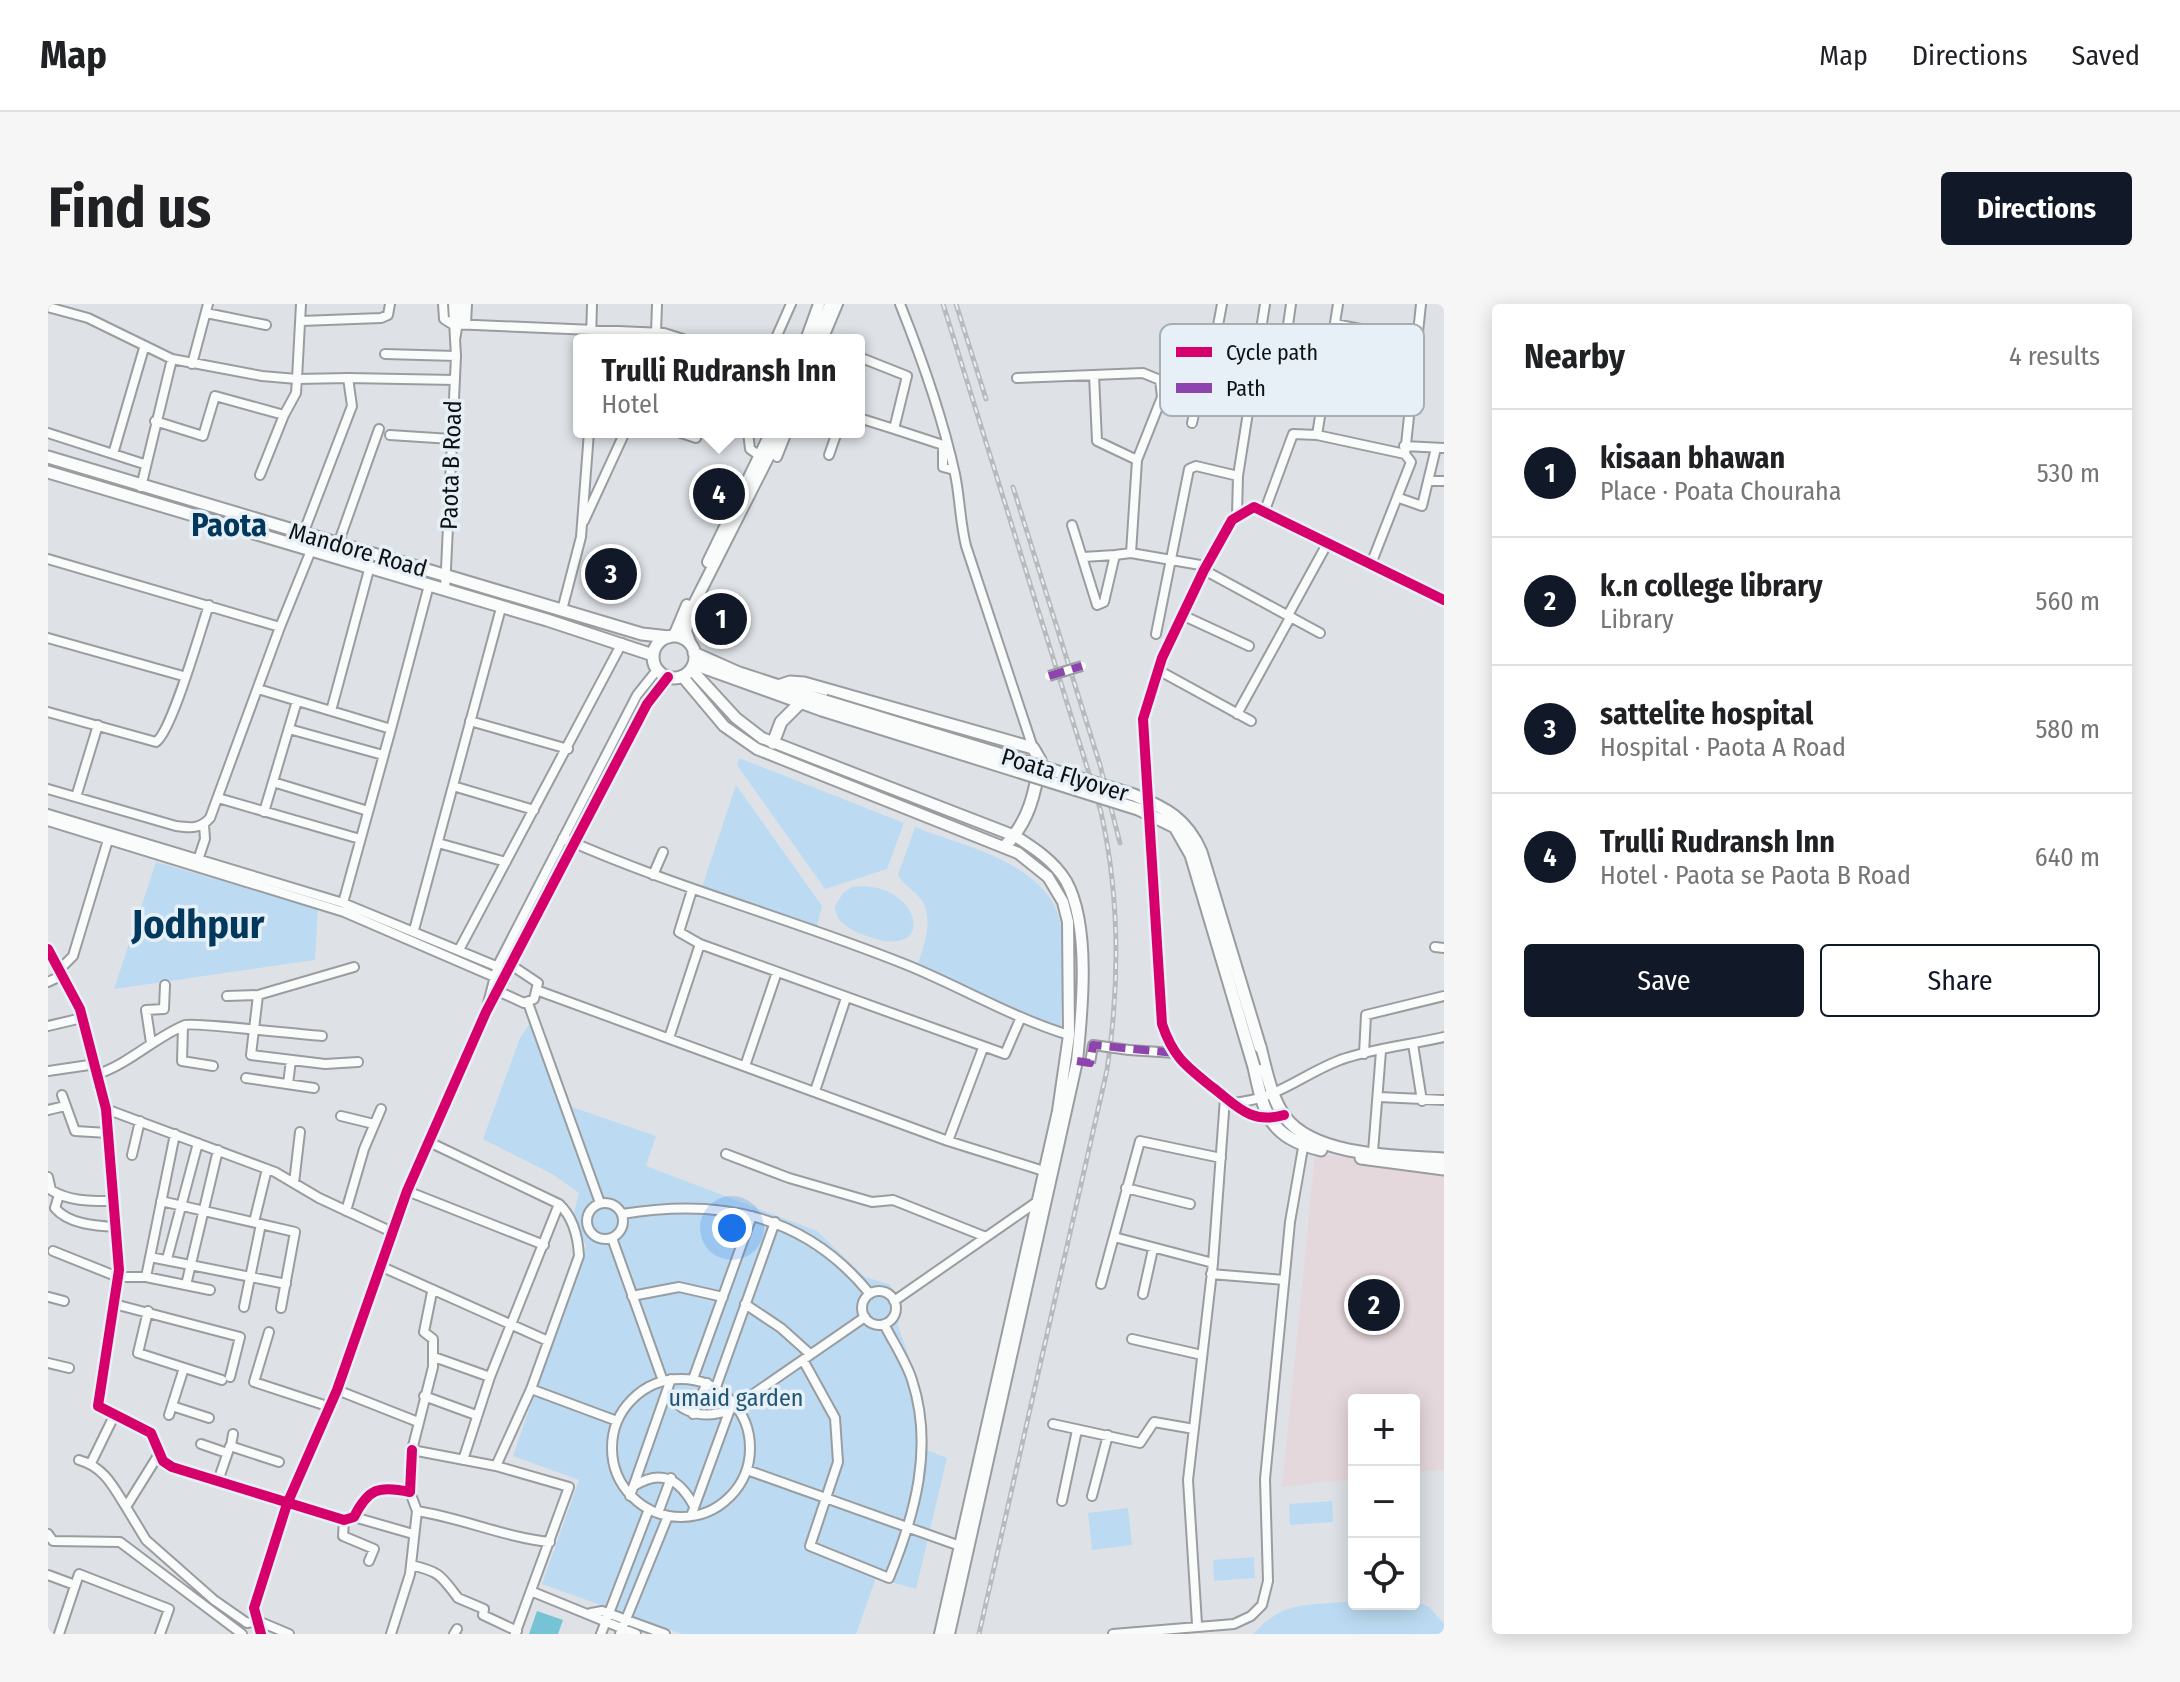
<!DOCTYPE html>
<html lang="en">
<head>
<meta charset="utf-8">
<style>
	:root { --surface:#fff; --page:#f6f6f6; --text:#202124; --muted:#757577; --line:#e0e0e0; --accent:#111827 }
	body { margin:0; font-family:"Fira Sans Condensed",sans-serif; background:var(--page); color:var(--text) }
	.controls { position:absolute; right:24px; bottom:24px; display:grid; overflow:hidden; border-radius:8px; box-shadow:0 4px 20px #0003 }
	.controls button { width:72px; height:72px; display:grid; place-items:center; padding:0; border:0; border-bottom:2px solid var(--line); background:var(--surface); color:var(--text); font:40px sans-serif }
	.you { position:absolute; left:684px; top:924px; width:28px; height:28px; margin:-20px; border:6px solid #fff; border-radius:50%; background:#1a73e8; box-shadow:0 0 0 12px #1a73e833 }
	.badge { display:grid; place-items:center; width:52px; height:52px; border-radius:50%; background:var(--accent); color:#fff; font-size:26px; font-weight:700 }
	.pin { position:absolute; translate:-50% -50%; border:4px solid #fff; box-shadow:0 2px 8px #0006 }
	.popup { position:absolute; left:525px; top:30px; width:292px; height:104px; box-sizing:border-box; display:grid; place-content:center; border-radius:8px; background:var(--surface); filter:drop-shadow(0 2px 6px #0005); font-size:26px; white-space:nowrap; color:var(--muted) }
	.popup b { font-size:30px; color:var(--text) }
	.popup::after { content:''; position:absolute; left:50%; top:100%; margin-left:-16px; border:16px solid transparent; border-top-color:var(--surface) }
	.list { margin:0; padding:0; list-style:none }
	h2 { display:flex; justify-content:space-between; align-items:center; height:104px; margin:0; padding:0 32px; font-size:34px }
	h2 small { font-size:26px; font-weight:400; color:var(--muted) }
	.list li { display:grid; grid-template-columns:52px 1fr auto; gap:24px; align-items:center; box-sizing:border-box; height:128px; padding:0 32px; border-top:2px solid var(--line) }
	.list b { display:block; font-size:30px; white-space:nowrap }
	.list p { margin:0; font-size:26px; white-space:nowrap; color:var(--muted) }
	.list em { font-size:26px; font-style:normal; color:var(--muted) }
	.actions { display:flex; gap:16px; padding:24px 32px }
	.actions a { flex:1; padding:18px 0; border:2px solid var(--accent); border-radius:8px; text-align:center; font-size:28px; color:var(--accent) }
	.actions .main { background:var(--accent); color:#fff }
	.icon { flex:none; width:44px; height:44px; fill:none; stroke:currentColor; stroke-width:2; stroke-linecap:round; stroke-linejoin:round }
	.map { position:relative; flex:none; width:1396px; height:1330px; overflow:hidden; border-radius:8px }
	header { display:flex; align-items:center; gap:48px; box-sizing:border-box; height:112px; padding:0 40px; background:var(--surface); border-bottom:2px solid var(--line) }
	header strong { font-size:38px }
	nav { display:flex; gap:44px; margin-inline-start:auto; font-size:28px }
	.intro { display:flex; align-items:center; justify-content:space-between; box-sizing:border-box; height:192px; padding:0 48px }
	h1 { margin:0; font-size:56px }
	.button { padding:20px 36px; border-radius:8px; background:var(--accent); color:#fff; font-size:28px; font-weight:700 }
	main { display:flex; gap:48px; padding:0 48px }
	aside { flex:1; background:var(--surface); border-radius:8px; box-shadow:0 4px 20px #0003 }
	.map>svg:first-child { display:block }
</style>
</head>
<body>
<header>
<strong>Map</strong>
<nav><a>Map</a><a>Directions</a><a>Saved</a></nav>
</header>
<div class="intro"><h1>Find us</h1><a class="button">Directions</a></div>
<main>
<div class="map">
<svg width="1396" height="1330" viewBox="0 0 1396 1330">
	<rect width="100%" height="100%" fill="#dee2e6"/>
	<!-- education -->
	<path fill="#e5d8dd" d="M1267,849l129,19v297l-30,4v-73h-60v79l-72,8z"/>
	<!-- green -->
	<path fill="#bcdbf2" d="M691,454l165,65 -17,46 -62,20 -88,-124z
		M688,481l86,121 -6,24 -114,-43z
		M867,523c53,21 139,37 147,104 4,32 -1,67 -1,99l-144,-64c7,-19 18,-50 3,-68 -7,-9 -17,-13 -22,-23z
		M108,558l162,46 -3,52 -201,29z
		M804,583c71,-9 90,82 7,46 -12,-5 -24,-13 -24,-27l8,-13z
		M489,709l35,94 84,29 -10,30 171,65 48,46 24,7 12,17 -3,25 21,59 5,64 23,9 -31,131 -40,-11 -20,56h-174l-140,-50 37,-104 -66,-24 73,-210 -14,-26 7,-27 -25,-18 -71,-36 37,-101z
		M1284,1197l1,21 -43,3 -1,-21z
		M1080,1204l4,37 -40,5 -4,-37z
		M1206,1253l1,21 -41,3 -1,-21z
		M1366,1296l15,7 15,17v10h-191c32,-35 56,-28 101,-33v3h60z"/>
	<!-- water -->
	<path fill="#76c3d6" d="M489,1307l26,9 -5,14h-29z"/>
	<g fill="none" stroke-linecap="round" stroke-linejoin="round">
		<defs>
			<path id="minor" d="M395,0l1,15 8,5 212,9 22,7
				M852,0c22,55 42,111 55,170 5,24 5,48 11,72l67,202
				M0,3l40,11 84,41 90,17 35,3 4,-75
				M158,9l60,12
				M253,17l80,-3 7,-3 2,-11
				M418,20l1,-20
				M1287,20l82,16
				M608,30l1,-30
				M407,36l6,-36
				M543,36l1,-36
				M727,36l16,-36
				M775,36l15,-36
				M1237,42l6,-42
				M1254,49l110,19
				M337,50l71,2
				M811,53l48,19 -13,53 49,16v22l11,3
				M144,60l16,-60
				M1046,71l3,66 40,19
				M300,74l107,2
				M969,74l126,-5 17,7 2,17 -25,63 -6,93
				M811,114l35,11
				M107,117l48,15 12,-40 69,19 12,-22 1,-14 51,-1 4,28 -49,128
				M1144,119l8,-35 10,-20 12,-64
				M630,128l18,6
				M700,128l2,17 14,10
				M0,129l65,21 31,-106
				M342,131l61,4
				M1269,131l21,-131
				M1356,142l40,2
				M65,150l31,10
				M1357,150l16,-150
				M781,151l8,-23
				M729,153l10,-25
				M212,171l24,-60
				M1382,177h14
				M93,183l31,-128
				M1351,194l23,8 14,-58
				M1217,206l28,-76 24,1 88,19 6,8 -40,102
				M1189,210l1,-38 27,-172
				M536,217l41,-89
				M1024,221l25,80 7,-3 11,-47 16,-2 75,13
				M290,240l41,-115
				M1035,253l32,-2
				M0,255l232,68 32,-79
				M1156,266l116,63
				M397,286l11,-234 -3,-52
				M514,306l19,-73 8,-105
				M1134,311l67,31
				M1240,311l39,-71
				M1108,330l33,-165 7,-3 42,10
				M0,334l135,38
				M1110,366l93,51
				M210,385l133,40 38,-144
				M283,407l39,-145
				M0,408l108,30c16,-11 44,-111 53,-137
				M1189,410l54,-98
				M422,417l98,28
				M241,425l94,26
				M225,478l95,29
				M405,482l81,24
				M0,485l128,37c15,2 24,3 34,-8l70,-191
				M28,493l22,-72
				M170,494l142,41
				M216,508l33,-111
				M0,510l295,89 165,68
				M0,517l296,91 160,69
				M515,534c112,50 230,81 344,127 54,22 106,53 162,70
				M390,539l68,19
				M150,556l7,-21 -1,-14
				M605,571l10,-23
				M644,586l-13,42 21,12 305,110 16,-37
				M295,599l48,-174
				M366,626l87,-322
				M1387,643l9,1
				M412,644l162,-305
				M0,645l32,60 26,100 13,161 -21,136 53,27 12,28 9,6 172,53 10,-3c14,-28 24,-32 56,-25l2,-42
				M12,665l13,-13 35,-116
				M0,678l15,-7
				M450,687l26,12 10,-4 4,-16 -27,-18
				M491,687l409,150 99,31
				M210,691l96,-28
				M179,692l31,-1 -7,60 74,9 33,-2
				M440,699l10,-38 139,-270 20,-25
				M480,699l72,200
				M0,722l34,-8
				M135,722l-1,35 31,5
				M621,734l31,-94
				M103,739l-5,-33 18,-1 1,-24
				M1365,740l9,57
				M1081,746l46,3
				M1316,750l2,-39 78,-19
				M697,762l32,-94
				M0,767l48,-7
				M50,770c32,-11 56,-36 87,-49 7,-3 118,10 137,11
				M198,774l68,10
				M240,780l3,-24
				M767,787l31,-93
				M14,791l13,36 33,2
				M1331,793l65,3
				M1183,799c46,-3 68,-27 109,-43 33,-12 70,-15 104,-23
				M58,805l169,63 44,26 73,34
				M0,806l17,-4
				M293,812l33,8
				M1227,814c-27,4 -41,-12 -59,-28 -29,-24 -42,-28 -54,-66l-19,-305 19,-61 42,-88 28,-50 22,-13 190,93
				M900,837l35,-93
				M381,838l130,62c14,13 19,33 20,52l-48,133 -35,77 73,21 -54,147
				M1325,848l8,-101
				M678,850l63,24 83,24 21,-2 93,37
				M84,851l8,-34
				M0,873l3,13c19,12 42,11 63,11
				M246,879l6,-51
				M1078,884l64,16
				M359,887l137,54
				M11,891l-4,13c13,16 41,18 61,19
				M113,897l134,31 -14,76
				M539 917a18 18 0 1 1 36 0a18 18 0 1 1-36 0Z
				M298,907l18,-62 17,-40
				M574,910c99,-16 183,0 248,80
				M206,918l13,-53
				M1066,933l99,26
				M564,934l51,143
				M5,947l65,26h28l29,-143
				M102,953l136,27
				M119,955l31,-116
				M332,962l168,75
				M1163,970l73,6
				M98,973l64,13
				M1053,980l39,-143 81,17
				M138,981l32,-135
				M814 1004a17 17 0 1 1 34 0a17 17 0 1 1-34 0Z
				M384,988l-8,40 9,7v28l-21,83 84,16
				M1095,990l10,-45
				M584,992l47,-9 44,10
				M1,993l15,4
				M846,997l144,-100
				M66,1000l126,33 -10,40
				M697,1000l36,24 29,26
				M196,1003l17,-83
				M100,1007l-10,42 84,27
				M221,1028l-15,50 76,25
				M1084,1035l70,16
				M386,1053l56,20
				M755,1056l32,58 3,44 -28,84 79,32c26,-63 45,-131 23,-198 -6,-19 -19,-38 -28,-56
				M0,1059l21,5
				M564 1144a69 69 0 1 1 138 0a69 69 0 1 1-138 0Z
				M645,1075l59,-163
				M668,1083l59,-165
				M483,1085l86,32
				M289,1086l81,32
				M619,1088c15,23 38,27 63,18
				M376,1092l52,19
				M124,1102l37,12
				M688,1102l129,-89
				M645,1110l14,-31
				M121,1111l15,-47
				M1005,1120l87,19 14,-21 40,7
				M153,1140l26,9
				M183,1142l2,-12
				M111,1150l-33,53 20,33 68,60 33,23 11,-2 31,13
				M31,1156c25,7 34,26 47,47
				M415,1156l27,-83 69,-173
				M43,1159l24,-49
				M699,1166l213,76
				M170,1177l12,-35 49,16
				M586,1182c28,-18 46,-6 60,20
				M362,1188l7,19c45,7 86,26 133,31
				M582,1192l41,-117
				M1044,1192l16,-61
				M1014,1197l15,-71
				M610,1209l13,-35
				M643,1212l42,-115
				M306,1213l59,17
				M296,1216l-1,16 31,13 -5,12
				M0,1230l5,7 67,1 122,92
				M363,1261c30,7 30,11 47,33l26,11 -1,6 34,16
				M0,1271l27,10
				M485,1288l103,42
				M543,1309l11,-2 63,23
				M1149,1320l-9,-144 25,-217 12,-165
				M11,1330l20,-60 90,35 -9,25
				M213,1330l-7,-26 33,-104 50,-114 70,-199 79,-179 161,-308 21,-27
				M343,1330l19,-60 7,-63
				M406,1330l3,-5
				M553,1330l48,-125
				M572,1330l48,-118
				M1065,1330l121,-10 17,-8 11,-11 6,-24 -3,-102 25,-257 14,-80"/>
			<path id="major" d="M758,36l13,-36
				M768,36l14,-36
				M660,258l63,-130
				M626,332l13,-31
				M643,341l-5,-14 7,-25 88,-174
				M643,365l45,49 26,20 253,98c19,12 39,25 51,45 25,45 16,131 11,180l-128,573
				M634,372l42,50 33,23 261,104 30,24 15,25 5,20 1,113 -11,76 -118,523"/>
			<path id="highway" d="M0,153l594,177 27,3
				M0,168l499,148 106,35
				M605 353a21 21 0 1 1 42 0a21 21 0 1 1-42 0Z
				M646,349l45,20 86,28
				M646,360l128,46
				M730,382l12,-4 14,1 229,65 7,12c-5,34 -11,61 -35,86
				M725,439l8,-21 19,-19
				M1212,743c6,23 11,51 25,70 30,40 113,39 159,42
				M1206,763c10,47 15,70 67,83
				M1313,854l83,11"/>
		</defs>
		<!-- minor casing -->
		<use href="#minor" stroke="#999da0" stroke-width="12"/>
		<!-- major casing -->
		<use href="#major" stroke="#999da0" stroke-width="14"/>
		<!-- highway casing -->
		<use href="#highway" stroke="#999da0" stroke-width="15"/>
		<!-- minor -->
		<use href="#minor" stroke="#fafbfb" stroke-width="8"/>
		<!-- major -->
		<use href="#major" stroke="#fafbfb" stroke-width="10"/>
		<!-- highway -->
		<use href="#highway" stroke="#fafbfb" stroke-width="11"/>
		<defs>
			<path id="rail" d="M895,0l158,508c19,86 19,171 6,258l-128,564
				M908,0l30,95
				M965,183l87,278 20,78"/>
		</defs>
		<!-- rail casing -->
		<use href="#rail" stroke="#b9babc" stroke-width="5"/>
		<!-- rail -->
		<use href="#rail" stroke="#e7f0f7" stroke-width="2" stroke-dasharray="6" stroke-linecap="butt"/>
		<defs>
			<path id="minor-bridge" d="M1001,372l33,-10
				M1042,759l3,-18 36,5"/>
			<path id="highway-bridge" d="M777,397l309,94c32,13 53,24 67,57l59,195
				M774,406l316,99 37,18 16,28 63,212"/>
		</defs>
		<!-- minor-bridge casing -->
		<use href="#minor-bridge" stroke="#999da0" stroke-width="12" stroke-linecap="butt"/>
		<!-- highway-bridge casing -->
		<use href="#highway-bridge" stroke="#999da0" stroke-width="15" stroke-linecap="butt"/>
		<!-- minor-bridge -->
		<use href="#minor-bridge" stroke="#fafbfb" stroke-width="8"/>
		<!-- highway-bridge -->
		<use href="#highway-bridge" stroke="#fafbfb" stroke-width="11"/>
		<!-- quiet -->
		<path stroke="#8e44ad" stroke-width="8" stroke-dasharray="16 8" stroke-linecap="butt" d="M1001,372l33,-10
			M1029,757l13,2 3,-18 82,8"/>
		<defs>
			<path id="cycleway" d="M0,645l32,60 26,100 13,161 -21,136 53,27 12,28 9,6 172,53 10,-3c14,-28 24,-32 56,-25l2,-42
				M1236,811c-34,10 -48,-10 -72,-28 -26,-21 -39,-30 -50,-63l-19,-305 19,-61 42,-88 28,-50 22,-13 190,93
				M213,1330l-7,-26 33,-104 50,-114 70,-199 79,-179 161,-308 21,-27"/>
		</defs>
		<!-- cycleway casing -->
		<use href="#cycleway" stroke="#e7f0f7" stroke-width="15"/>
		<!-- cycleway -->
		<use href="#cycleway" stroke="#d6006c" stroke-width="10"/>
	</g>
	<g text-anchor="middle" stroke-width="7" stroke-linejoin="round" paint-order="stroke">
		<!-- street labels -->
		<g font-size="24" fill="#0f1214" stroke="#e7f0f7">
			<text transform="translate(403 161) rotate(-88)" y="8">Paota B Road</text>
			<text transform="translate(310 246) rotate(16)" y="8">Mandore Road</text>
			<text transform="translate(1017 471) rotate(17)" y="8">Poata Flyover</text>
		</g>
		<!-- park labels -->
		<g font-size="24" fill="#215678" stroke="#e7f0f7">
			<text x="688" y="1102">umaid garden</text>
		</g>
		<!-- district labels -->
		<g font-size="32" font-weight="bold" fill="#01385b" stroke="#e7f0f7">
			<text x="181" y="232">Paota</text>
		</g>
		<!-- town labels -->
		<g font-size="40" font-weight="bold" fill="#01385b" stroke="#e7f0f7">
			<text x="150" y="634">Jodhpur</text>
		</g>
	</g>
	<!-- legend -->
	<rect x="1112" y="20" width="264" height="92" rx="12" fill="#e7f0f7" stroke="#a6adb3" stroke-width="2"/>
	<rect x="1128" y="43" width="36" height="10" fill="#d6006c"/>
	<rect x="1128" y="79" width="36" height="10" fill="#8e44ad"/>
	<g font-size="22" fill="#0f1214">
		<text x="1178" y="56">Cycle path</text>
		<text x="1178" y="92">Path</text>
	</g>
</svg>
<div class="controls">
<button>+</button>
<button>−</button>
<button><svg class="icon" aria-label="locate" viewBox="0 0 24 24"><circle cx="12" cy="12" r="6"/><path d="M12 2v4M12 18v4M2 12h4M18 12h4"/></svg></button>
</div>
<div class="you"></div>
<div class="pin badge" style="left:673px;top:315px">1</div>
<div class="pin badge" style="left:1326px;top:1001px">2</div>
<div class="pin badge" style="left:563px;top:270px">3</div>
<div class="pin badge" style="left:671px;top:190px">4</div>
<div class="popup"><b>Trulli Rudransh Inn</b>Hotel</div>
</div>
<aside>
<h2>Nearby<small>4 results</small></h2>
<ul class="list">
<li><span class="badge">1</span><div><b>kisaan bhawan</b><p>Place · Poata Chouraha</p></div><em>530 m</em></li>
<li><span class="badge">2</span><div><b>k.n college library</b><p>Library</p></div><em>560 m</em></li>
<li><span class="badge">3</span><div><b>sattelite hospital</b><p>Hospital · Paota A Road</p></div><em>580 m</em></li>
<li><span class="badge">4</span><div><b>Trulli Rudransh Inn</b><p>Hotel · Paota se Paota B Road</p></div><em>640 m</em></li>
</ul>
<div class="actions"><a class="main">Save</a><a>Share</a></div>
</aside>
</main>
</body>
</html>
